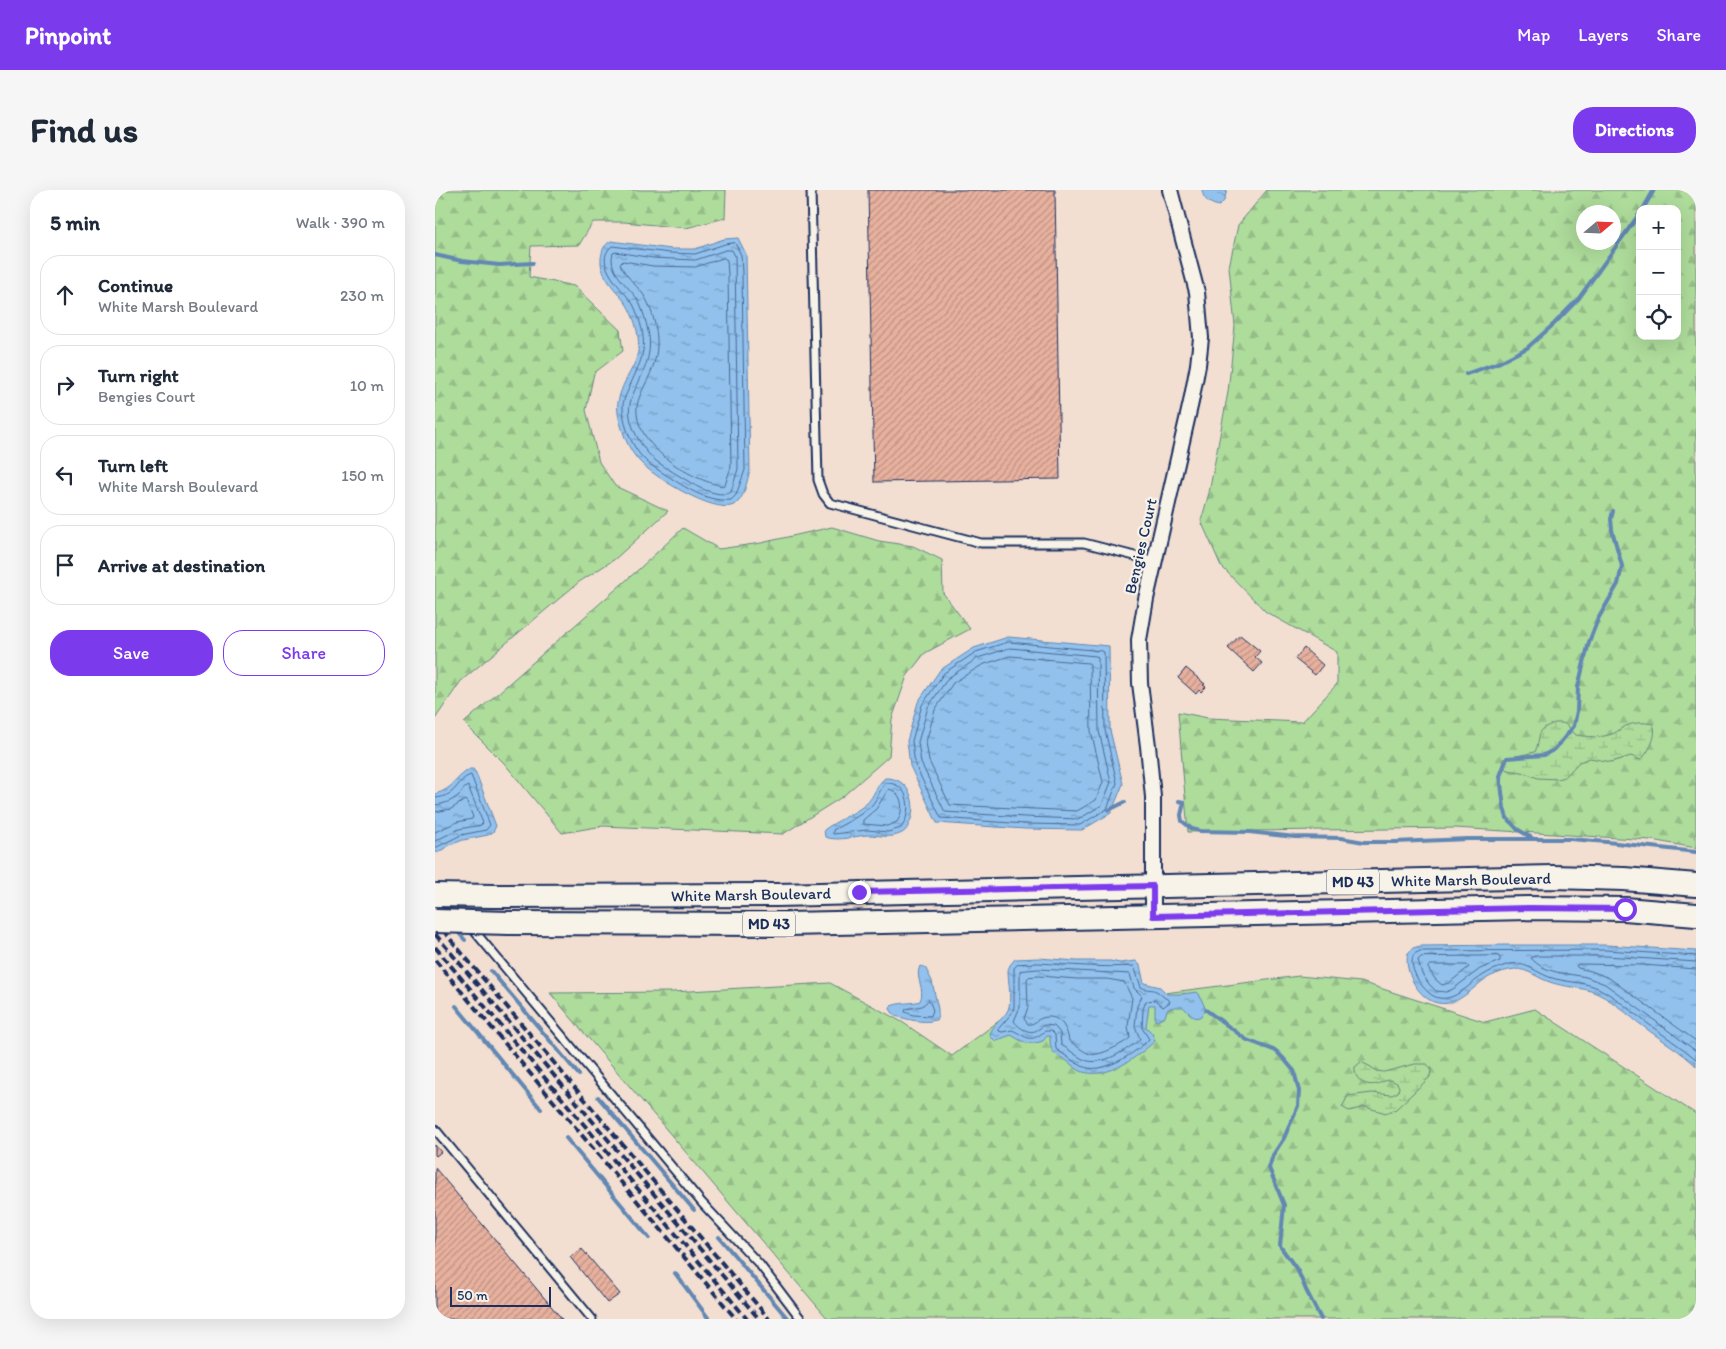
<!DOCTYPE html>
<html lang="en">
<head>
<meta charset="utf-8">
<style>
	:root { --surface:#fff; --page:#f6f6f7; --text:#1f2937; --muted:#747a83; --line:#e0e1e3; --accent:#7c3aed }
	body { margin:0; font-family:Itim,sans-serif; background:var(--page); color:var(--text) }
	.controls { position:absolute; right:15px; top:15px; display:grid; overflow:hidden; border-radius:10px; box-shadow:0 5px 20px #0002 }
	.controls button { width:45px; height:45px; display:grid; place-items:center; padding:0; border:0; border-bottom:1px solid var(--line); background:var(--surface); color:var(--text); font:25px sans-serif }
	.compass { position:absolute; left:1141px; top:15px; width:45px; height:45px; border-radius:50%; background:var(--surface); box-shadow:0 5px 20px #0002; rotate:71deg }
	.scale { position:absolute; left:15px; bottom:12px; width:101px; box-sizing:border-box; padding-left:5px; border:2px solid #1b2f5e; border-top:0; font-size:14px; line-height:18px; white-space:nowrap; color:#1b2f5e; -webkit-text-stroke:4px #f7f3e8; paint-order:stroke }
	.stop { position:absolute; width:15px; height:15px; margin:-11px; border:4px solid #7c3aed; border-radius:50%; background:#fff }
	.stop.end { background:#7c3aed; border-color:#fff; box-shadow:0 1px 5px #0008 }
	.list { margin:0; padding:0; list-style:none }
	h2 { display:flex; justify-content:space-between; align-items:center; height:65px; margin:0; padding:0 20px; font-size:21px }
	h2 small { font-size:16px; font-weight:400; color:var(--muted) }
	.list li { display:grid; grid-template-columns:32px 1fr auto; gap:15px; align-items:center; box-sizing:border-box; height:80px; margin:0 10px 10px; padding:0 10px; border:1px solid var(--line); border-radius:20px }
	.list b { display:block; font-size:19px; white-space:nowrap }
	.list p { margin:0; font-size:16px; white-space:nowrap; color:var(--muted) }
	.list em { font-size:16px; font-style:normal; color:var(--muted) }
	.actions { display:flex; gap:10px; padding:15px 20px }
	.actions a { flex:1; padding:11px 0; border:1px solid var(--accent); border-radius:20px; text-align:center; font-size:18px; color:var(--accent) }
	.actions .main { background:var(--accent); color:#fff }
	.icon { flex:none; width:28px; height:28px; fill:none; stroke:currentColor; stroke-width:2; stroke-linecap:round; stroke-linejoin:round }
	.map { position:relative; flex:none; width:1261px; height:1129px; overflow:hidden; border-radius:20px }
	header { display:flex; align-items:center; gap:30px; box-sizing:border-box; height:70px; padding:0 25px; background:var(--accent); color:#fff }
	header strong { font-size:24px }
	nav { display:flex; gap:28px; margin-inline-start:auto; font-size:18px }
	.intro { display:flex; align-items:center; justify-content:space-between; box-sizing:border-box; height:120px; padding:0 30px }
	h1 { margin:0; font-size:35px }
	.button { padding:12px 22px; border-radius:20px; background:var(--accent); color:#fff; font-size:18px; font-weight:700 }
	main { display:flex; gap:30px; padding:0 30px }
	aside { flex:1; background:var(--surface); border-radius:20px; box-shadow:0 5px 20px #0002 }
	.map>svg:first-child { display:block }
</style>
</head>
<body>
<header>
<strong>Pinpoint</strong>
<nav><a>Map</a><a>Layers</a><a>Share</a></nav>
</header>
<div class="intro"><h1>Find us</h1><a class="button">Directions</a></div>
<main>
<aside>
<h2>5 min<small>Walk · 390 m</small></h2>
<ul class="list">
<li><svg class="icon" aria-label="ahead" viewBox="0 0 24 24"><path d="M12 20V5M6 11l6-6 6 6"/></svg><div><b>Continue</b><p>White Marsh Boulevard</p></div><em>230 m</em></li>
<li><svg class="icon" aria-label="right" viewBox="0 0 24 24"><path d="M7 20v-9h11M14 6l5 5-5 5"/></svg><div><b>Turn right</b><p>Bengies Court</p></div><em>10 m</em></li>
<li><svg class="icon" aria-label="left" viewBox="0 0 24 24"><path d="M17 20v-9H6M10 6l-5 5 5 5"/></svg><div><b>Turn left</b><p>White Marsh Boulevard</p></div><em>150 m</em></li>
<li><svg class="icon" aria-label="arrive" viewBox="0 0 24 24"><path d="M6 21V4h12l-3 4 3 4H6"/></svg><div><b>Arrive at destination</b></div></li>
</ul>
<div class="actions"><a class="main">Save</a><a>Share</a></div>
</aside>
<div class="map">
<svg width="1261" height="1129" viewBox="0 0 1261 1129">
	<defs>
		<pattern id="forest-firs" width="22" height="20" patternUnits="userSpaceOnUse" patternTransform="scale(1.25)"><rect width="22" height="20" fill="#aedc9b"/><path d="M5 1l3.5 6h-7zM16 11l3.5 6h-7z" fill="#95bd88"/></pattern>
		<pattern id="wetland-marsh" width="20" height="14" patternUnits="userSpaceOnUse" patternTransform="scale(1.25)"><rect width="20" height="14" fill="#aedc9b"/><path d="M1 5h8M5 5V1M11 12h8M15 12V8" fill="none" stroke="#95bd88"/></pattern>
		<pattern id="water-ripples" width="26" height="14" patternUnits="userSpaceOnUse" patternTransform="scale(1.25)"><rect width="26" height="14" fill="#91c1ec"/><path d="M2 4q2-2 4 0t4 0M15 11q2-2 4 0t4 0" fill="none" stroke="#769dc2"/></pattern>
		<pattern id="building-hatch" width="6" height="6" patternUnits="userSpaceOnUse" patternTransform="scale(1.25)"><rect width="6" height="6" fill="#e8b19e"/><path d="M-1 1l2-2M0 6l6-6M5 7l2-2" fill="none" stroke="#bb9084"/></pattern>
	</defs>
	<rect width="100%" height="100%" fill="#f2dfd2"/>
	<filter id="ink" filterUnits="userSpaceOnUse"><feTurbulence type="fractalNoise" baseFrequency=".02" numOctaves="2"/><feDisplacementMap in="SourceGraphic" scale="10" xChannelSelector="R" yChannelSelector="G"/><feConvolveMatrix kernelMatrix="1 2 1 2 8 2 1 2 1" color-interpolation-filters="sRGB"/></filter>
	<g filter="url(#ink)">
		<!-- forest -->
		<path fill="url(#forest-firs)" stroke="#64867c" fill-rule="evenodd" d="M0,0h291l-1,28 -39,10 -62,-6h-31l-14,23 -48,1 -2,31 45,9 46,44 3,21 -29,22 -8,37 13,52 16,24 53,25 -53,48 -36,23 -118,99 -26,38z
			M832,0h429v658l-45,-8 -196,-12 -267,4 -10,-120 30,6 94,4 35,-38v-32l-71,-40 -45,-46 -20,-45 8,-28 19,-101 7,-66 -6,-59 9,-42zM1205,19h37v127h-37zM1148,22h30v30h-30z
			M397,337l47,14 34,5 29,14 1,33 27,36 -45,24 -18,23 -15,43 -3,37 -47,41 -59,37 -180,-8 -41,7 -58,-70 -40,-40 175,-154 44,-41 36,21 42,-6z
			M864,786l62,6 124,40 50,-13 161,105v205h-868l-278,-326 122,-1 158,-9 72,39 50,34 79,-59 125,-3z"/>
		<!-- wetland -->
		<path fill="url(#wetland-marsh)" stroke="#64867c" d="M1120,533c13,-1 12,3 21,12 12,2 25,3 36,-1 4,-1 7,-4 10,-6 10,-6 21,-6 31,-4 5,12 -4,27 -12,36l-10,-4 -20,6 -21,-4 -11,4 -14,15 -7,2 -20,-1 -16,-6 -15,-2 -5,-5 1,-6 32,-7c7,-16 -1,-22 20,-29z
			M926,872l10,5 5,4 8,1 31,-8h12l4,5 -1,8 -34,32 -10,4 -21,-6 -16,4 -7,-4 6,-11 24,-3 20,2 6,-3 1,-5 -2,-4c-3,-1 -5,-3 -8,-3 -4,0 -8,3 -12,4 -13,3 -23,-5 -22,-17z"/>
		<!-- water -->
		<path fill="url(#water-ripples)" stroke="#6287b3" d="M767,0h25l-3,11 -5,5c-9,-2 -16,-6 -17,-16z
			M303,48l8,16 4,217c-3,9 -5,25 -13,32 -16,15 -75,-22 -89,-34 -11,-8 -19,-20 -24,-34 -3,-10 -8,-22 -6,-33 7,-34 29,-38 17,-79 -2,-6 -5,-13 -8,-18 -11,-16 -31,-31 -25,-52 1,-6 4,-9 9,-12l60,8h24l29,-10z
			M573,447l101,9 1,84 13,54 -12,29 -29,17 -57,-1 -88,-6 -27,-57 -3,-25 11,-39 22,-32 34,-22z
			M35,579h3l3,4 20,53 -3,6 -5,3 -25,5 -13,5 -13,8 -2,-5v-54c19,-5 19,-16 35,-25z
			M450,588c24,-1 34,26 24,46 -1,3 -3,7 -7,9 -11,6 -23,2 -34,2 -15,1 -29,7 -43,2l-1,-7c13,-10 29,-15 42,-26 9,-8 9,-18 19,-26z
			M1074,755h97l90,6v115c-15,-15 -35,-26 -52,-39 -15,-11 -29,-25 -46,-33 -16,-8 -34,-6 -51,-13 -13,-5 -23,-15 -38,-11 -9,2 -17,5 -25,10 -13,9 -27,27 -46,23 -19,-3 -35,-32 -30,-50l5,-5 7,-2z
			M604,768l38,3h33l10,2 16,-2 4,4 4,18 16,4 7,7h15l15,-2 2,2 7,16c-9,14 -14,6 -23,-3h-9l-7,3 -2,7 -8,4 -2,-1v-15h-6l-3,22 6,6 3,8c-18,16 -46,38 -72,31 -6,-2 -11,-7 -16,-11 -14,-9 -17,-7 -17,-25h-3l-4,5c-15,5 -20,1 -32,-6l-16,6 -5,-5c1,-11 13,-16 18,-26 4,-9 0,-30 0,-40l2,-5 5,-6z
			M485,776l5,1 7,14 6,28v6l-2,5c-13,4 -29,-1 -41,-4l-5,-7 1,-3c9,-4 20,-2 29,-5 6,-13 -6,-23 0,-35z"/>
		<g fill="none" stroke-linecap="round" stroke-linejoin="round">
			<!-- shore -->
			<path stroke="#4a6997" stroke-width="1" d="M300,53l6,12 1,18 3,197 -9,25 -5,5c-22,2 -42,-10 -60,-22 -6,-4 -13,-8 -19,-12 -18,-13 -29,-38 -29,-60 0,-6 4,-13 6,-18 9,-22 18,-33 13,-58 -2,-9 -5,-18 -9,-26 -9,-14 -42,-41 -21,-58l58,7 25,1 30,-10z
				M291,60h6l3,6 3,213 -7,23c-9,6 -31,-3 -40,-9 -11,-7 -24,-14 -35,-22 -14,-11 -30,-39 -26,-57 1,-6 4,-13 7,-18 8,-18 16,-34 11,-55 -2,-10 -5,-20 -9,-29 -8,-15 -32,-29 -26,-49l3,-1 37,6 42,2z
				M289,68l3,2 1,14 3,193 -6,18 -2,1c-33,-6 -90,-41 -86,-80 1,-7 5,-15 8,-21 8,-16 13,-29 12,-47 -1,-14 -6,-32 -14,-44 -8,-10 -18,-19 -23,-30l3,-3 30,5 42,1z
				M574,452l93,9 2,1 1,78 12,53 -10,26 -27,16 -55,-1 -84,-6 -26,-53 -3,-24 10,-36 22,-32 32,-21z
				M575,458l86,8 2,2 1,73 12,51 -9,23 -23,14 -54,-2 -80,-5 -24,-49 -3,-21 10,-35 20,-29 30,-20z
				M575,466l78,7 2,1 1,67 12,51 -7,18 -19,11 -127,-6 -21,-44 -3,-19 9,-32 18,-27 29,-18z
				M452,593c24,0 25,31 14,45l-13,4 -21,-2 -34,4v-4c13,-7 27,-14 38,-24 7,-7 8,-18 16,-23z
				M454,599c15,4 15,22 8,33l-10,4 -24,-2v-4l13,-11z
				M0,608c24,-2 20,-18 36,-23l19,50 -4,5 -25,5 -26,13
				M0,615c9,-1 18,-4 24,-10 4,-4 4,-7 9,-9l15,37 -2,2 -22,4 -24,12
				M0,622l16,-3 14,-9 2,2 6,15 -1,2 -15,3 -22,10
				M1063,766l2,2v3l-20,8 -27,20 -7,3 -10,-1 -7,-7 -7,-10 -4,-14 3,-3z
				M1261,766l-90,-6 -186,1 -6,3c-8,13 11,42 25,44 17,3 30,-14 43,-22 7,-5 16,-8 24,-11 17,-5 28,6 43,12 17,6 35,4 51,12 17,9 32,23 47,34 16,12 33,23 49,36
				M1261,772l-90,-6h-72l-3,2c14,16 36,15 55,19 6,2 13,5 19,7l91,67
				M604,773c31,2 64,5 95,3l7,21c5,3 8,2 13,3 6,2 9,8 15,10l1,2 -7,5 -8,-7 -9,1 -3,8 -1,19 7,11c-13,14 -48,37 -67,27 -9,-4 -18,-12 -26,-17l-1,-14 -4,-4h-6c-16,13 -17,6 -33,-1l-10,2 -3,-1v-3l13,-15 2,-6v-39l4,-4z
				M995,775h37l2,2 -20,16 -7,2 -7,-6 -7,-11z
				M604,779l91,5 4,14 8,8 -5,10 -2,20 5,13c-11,10 -39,28 -55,21 -8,-3 -16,-11 -24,-15l-1,-12 -6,-7 -10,-1c-2,1 -4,4 -7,5 -8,5 -19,-3 -23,-9l6,-14v-36z
				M1261,779l-53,-4 -64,-1 -3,2 2,2 13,3 18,7 87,63
				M604,786l38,3h30l17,3 8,16 -4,28 2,12c-7,6 -31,19 -40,16 -7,-2 -15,-10 -21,-13 -2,-14 -10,-28 -27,-23 -6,2 -8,7 -14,6l-4,-5 4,-12 -1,-28 2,-2z
				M494,810l4,10 -2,6 -18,-1 -8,-3 1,-3 16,-3z"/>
			<!-- stream -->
			<path stroke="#6287b3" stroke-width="4" d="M1208,19l11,-19
				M0,65l27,6 37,4 34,-2
				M1031,184l34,-12 27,-14 27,-24 25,-26 61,-85
				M744,611l5,1 -3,13 1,6 10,8 8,2 49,1 46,5 46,1 23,4h31l73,-3h102l37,3 89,10
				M674,620l16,-8
				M1097,648l-15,-9 -10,-11 -3,-10 -4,-32 7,-18 37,-3 11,-6 19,-23 3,-15 1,-24 11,-45 9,-23 20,-35 4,-18 -10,-36 -1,-11 2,-8
				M21,740l9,10
				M56,781l88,104
				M21,816l85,103
				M771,820l41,30 29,11 8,8 10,12 5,20 -1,15 -14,32 -11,17 -4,13 15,37 -4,41 18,25 8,19 15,29
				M163,907l96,113
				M131,948l83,100
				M284,1047l69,82
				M240,1083l34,46"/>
		</g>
		<!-- building -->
		<path fill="url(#building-hatch)" stroke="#1b2f5e" d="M433,0h187l5,289 -186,3z
			M805,445l20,16 -5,6 7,6 -8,9 -26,-24z
			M869,458l19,17 -8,10 -20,-16z
			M751,478l19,16 -2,1 3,2 -5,5 -2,-2 -3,4 -18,-16z
			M0,955l6,7 -5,4 -1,-1z
			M0,978l127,151h-127z
			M147,1059l38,45 -13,9 -37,-46z"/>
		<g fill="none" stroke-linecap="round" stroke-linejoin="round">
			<defs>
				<path id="service" d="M376,0l7,290 5,14 7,9 151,40h103l70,18
					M36,737l231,276 58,62 41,54
					M0,939l157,190"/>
				<path id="minor" d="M718,725v-118l-5,-51 -8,-63 -1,-43 7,-41 45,-197 7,-37 3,-27 -4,-46 -27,-102"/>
				<path id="primary" d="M57,706l285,-1 776,-18 71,2 72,6
					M74,733l279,1 740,-16 97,1 71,6"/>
			</defs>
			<!-- service casing -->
			<use href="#service" stroke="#1b2f5e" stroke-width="11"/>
			<!-- minor casing -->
			<use href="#minor" stroke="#1b2f5e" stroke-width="18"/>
			<!-- primary casing -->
			<use href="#primary" stroke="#1b2f5e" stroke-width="26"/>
			<!-- service -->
			<use href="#service" stroke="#f7f3e8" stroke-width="7"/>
			<!-- minor -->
			<use href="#minor" stroke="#f7f3e8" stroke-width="14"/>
			<!-- primary -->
			<use href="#primary" stroke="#f7f3e8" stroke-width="22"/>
			<!-- rail -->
			<path stroke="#1b2f5e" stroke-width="4" stroke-dasharray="8 4" stroke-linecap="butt" d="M0,731l334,398
				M0,744l324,385
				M0,757l312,372
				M0,770l301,359"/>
			<defs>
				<path id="primary-bridge" d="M0,705l57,1
					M0,731l74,2"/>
			</defs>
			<!-- primary-bridge casing -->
			<use href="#primary-bridge" stroke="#1b2f5e" stroke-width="26" stroke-linecap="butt"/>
			<!-- primary-bridge -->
			<use href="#primary-bridge" stroke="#f7f3e8" stroke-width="22"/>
		</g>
	</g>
	<g fill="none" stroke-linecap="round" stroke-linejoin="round" filter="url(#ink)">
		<!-- route -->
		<path stroke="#7c3aed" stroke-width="6" d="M424,702l294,-6v30l376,-8 96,1"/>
	</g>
	<g text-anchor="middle" stroke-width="4.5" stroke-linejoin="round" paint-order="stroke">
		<!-- shield labels -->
		<g fill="#f7f3e8" stroke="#5d6a87" stroke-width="1">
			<rect x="892" y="679.5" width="52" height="25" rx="4"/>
			<rect x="308" y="721.5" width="52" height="25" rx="4"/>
		</g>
		<g font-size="15" font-weight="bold" fill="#1b2f5e">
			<text x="918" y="697">MD 43</text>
			<text x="334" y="739">MD 43</text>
		</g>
		<!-- street labels -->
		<g font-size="16" fill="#1b2f5e" stroke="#f7f3e8">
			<text transform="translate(705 356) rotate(-77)" y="6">Bengies Court</text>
			<text transform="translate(1036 689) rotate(-1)" y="6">White Marsh Boulevard</text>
			<text transform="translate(316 704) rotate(-1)" y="6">White Marsh Boulevard</text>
		</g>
	</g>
</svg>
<div class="controls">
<button>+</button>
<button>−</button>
<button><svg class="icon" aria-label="locate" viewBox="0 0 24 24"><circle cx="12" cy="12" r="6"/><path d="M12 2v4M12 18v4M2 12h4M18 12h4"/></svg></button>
</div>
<svg class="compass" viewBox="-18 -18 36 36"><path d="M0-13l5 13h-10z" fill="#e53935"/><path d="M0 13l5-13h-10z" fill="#747a83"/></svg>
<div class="scale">50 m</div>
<div class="stop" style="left:1190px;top:719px"></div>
<div class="stop end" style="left:424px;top:702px"></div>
</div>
</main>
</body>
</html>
